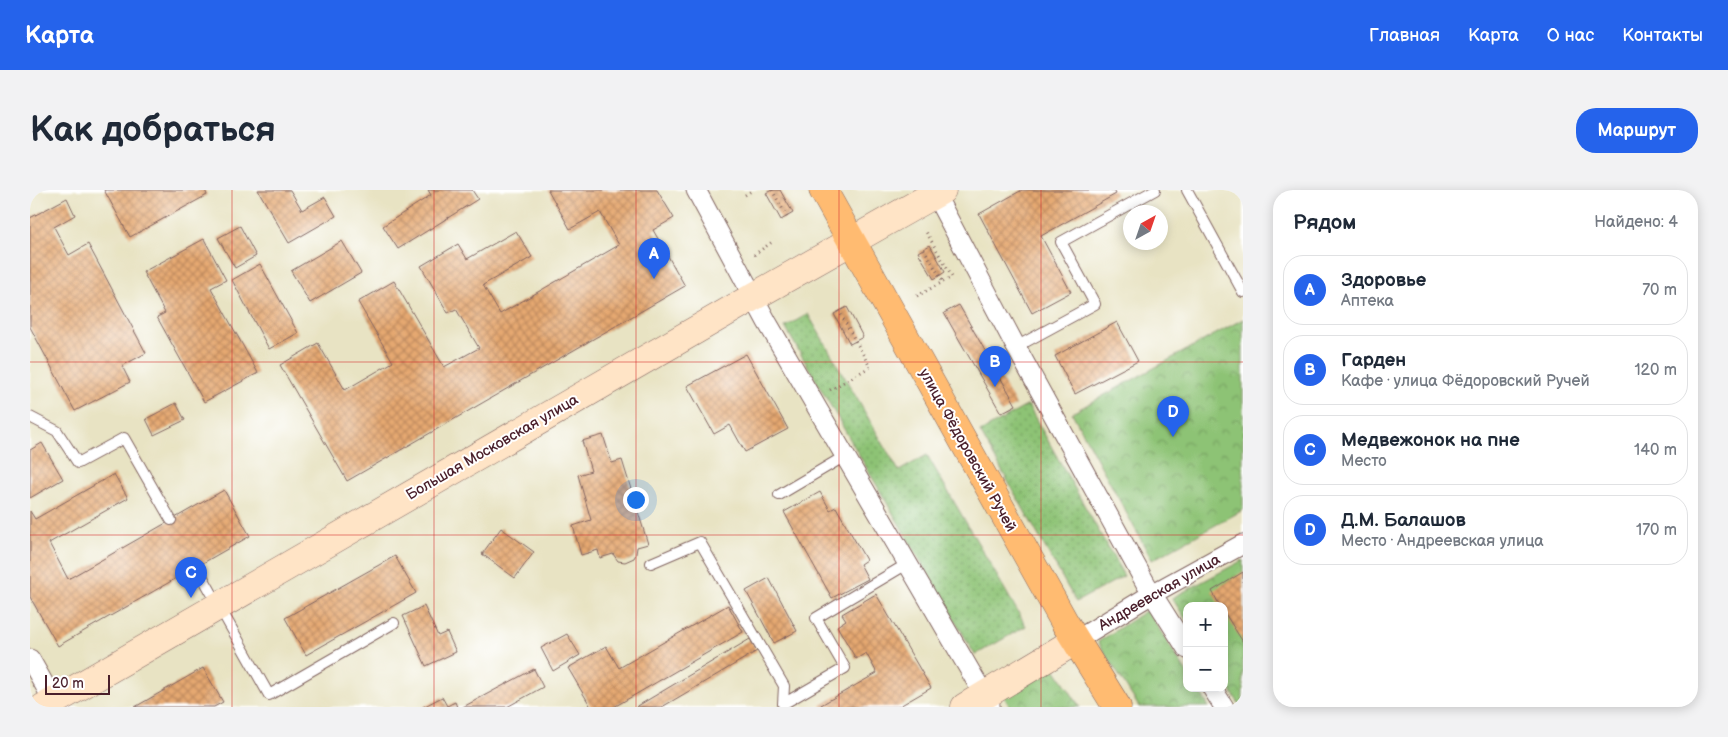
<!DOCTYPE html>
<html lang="ru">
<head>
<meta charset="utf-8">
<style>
	:root { --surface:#fff; --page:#f2f2f3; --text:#1f2937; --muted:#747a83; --line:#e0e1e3; --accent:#2563eb }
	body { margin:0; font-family:"Balsamiq Sans",sans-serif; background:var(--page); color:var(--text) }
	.controls { position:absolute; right:15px; bottom:15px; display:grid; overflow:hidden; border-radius:10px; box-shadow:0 2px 12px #0003 }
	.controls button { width:45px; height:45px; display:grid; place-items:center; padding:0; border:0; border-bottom:1px solid var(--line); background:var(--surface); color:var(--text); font:25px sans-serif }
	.compass { position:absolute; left:1093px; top:15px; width:45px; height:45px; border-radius:50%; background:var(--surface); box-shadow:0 2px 12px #0003; rotate:40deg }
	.scale { position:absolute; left:15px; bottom:12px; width:65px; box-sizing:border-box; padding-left:5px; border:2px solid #4a1f2b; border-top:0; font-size:14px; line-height:18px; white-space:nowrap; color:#4a1f2b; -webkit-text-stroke:4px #fff; paint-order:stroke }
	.you { position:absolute; left:605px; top:309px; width:18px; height:18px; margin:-12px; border:4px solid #fff; border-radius:50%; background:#1a73e8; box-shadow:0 0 0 8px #1a73e833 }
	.badge { display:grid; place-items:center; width:32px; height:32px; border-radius:50%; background:var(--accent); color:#fff; font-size:16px; font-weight:700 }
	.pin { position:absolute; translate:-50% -41px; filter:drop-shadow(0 1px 2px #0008) }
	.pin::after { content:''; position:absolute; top:26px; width:18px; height:15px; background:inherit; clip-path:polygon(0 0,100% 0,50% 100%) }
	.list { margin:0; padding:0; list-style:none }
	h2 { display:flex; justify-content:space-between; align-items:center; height:65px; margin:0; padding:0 20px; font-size:21px }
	h2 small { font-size:16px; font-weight:400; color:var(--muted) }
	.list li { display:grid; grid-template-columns:32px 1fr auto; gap:15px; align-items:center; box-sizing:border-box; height:70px; margin:0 10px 10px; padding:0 10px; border:1px solid var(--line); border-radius:20px }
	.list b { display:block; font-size:19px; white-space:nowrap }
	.list p { margin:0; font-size:16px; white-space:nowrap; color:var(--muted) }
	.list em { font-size:16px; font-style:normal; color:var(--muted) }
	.map { position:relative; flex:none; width:1213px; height:517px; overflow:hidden; border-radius:20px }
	header { display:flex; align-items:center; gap:30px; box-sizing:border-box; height:70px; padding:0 25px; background:var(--accent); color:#fff }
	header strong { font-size:24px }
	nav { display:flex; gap:28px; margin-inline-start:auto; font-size:18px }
	.intro { display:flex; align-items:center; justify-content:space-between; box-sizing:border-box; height:120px; padding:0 30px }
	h1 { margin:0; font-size:35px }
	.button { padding:12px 22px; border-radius:20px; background:var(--accent); color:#fff; font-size:18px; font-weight:700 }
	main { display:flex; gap:30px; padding:0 30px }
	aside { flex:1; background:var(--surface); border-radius:20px; box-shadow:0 2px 12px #0003 }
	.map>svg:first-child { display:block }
</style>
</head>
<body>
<header>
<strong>Карта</strong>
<nav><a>Главная</a><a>Карта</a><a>О нас</a><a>Контакты</a></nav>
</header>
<div class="intro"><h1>Как добраться</h1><a class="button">Маршрут</a></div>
<main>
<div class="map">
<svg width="1213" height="517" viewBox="0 0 1213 517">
	<defs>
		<pattern id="grass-dots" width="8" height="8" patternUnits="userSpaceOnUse" patternTransform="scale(1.25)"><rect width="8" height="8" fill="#8dc375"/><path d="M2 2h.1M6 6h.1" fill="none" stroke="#759e60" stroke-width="1.8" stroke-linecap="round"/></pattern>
		<pattern id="park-crowns" width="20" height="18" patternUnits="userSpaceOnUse" patternTransform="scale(1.25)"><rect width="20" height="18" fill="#8dc375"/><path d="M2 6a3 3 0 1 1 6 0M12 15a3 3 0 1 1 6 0" fill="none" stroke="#759e60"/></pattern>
		<pattern id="building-cross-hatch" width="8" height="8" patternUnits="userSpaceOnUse" patternTransform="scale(1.25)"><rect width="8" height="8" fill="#e5a871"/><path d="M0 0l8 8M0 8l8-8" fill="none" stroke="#bc885d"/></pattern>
	</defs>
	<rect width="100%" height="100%" fill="#fff"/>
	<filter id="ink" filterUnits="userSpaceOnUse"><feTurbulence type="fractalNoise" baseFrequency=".02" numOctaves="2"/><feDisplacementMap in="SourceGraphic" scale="10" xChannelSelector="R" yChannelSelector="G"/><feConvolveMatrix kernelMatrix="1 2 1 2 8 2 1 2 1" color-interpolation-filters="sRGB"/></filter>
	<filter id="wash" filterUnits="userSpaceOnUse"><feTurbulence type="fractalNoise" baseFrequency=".0096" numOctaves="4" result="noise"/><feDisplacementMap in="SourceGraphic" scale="20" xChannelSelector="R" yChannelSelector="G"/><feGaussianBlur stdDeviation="1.12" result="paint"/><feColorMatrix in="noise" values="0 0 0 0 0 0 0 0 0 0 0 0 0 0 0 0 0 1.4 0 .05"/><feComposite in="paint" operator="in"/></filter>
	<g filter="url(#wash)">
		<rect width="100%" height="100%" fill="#e8e3c3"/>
		<!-- grass -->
		<path fill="url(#grass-dots)" stroke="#6c7150" d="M778,124l91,157 28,-16 99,171 -51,29 -190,-328z
			M998,215l96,171 -48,26 -96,-170z"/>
		<!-- park -->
		<path fill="url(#park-crowns)" stroke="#6c7150" d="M1213,129v191l-91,50 -80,-147z
			M1213,370v147h-2l-17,-27v-74h-37v15l-15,-23z
			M1117,420l40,63v15h10l12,19h-70l-41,-65z
			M1022,474l28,43h-70l-7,-12z"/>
		<g id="blocks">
			<!-- building -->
			<path fill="url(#building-cross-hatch)" d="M74,0h101l2,5 -77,42z
				M228,0h32l12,20 23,-13 11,19 -47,27z
				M398,0h44l6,9 -80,50 -15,-23 48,-31z
				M518,0h109l17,28 -21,12 32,56 -338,195 -67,-116 38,-22 27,47 48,-28 -35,-60 36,-21 50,86 35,-19 -23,-39 -8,4 -27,-47 37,-22 9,15 49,-28 16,26 -49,28 17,29 119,-69 -19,-33 -30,17z
				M742,0h8l13,23 -12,7 -15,-27z
				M992,0h92l2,4 -75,42 30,56 -39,21 -53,-99z
				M37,8l8,17 -21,12 15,28 19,-11 58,109 -24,13 8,16 -55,29 -45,-84v-109z
				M210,36l16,30 -21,12 -17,-30z
				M174,49l22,41 -15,8 47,85 -54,29 -47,-85 8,-4 -22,-41z
				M312,51l19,32 -51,30 -19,-32z
				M900,55l15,27 -11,7 -16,-27z
				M230,74l38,69 -29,16 -37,-69z
				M929,115l57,100 -15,8 -57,-100z
				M817,117l16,30 -13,7 -16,-30z
				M1087,132l21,39 -63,33 -20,-38z
				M716,164l42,75 -43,23 -15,-27 -16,9 -27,-48z
				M146,213l9,17 -31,15 -8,-16z
				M573,245l9,28 10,-3 26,84 -11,3 -1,7 -2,4 -9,4 -7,-1 -5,-7 -13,4 -2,-8 -17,5 -8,-29 18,-6 -13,-45 13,-4 -9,-30z
				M12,253l21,36 -33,19v-48z
				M84,284l14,24 -79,45 19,36 156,-89 26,46 -192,110 -28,-49v-86l5,8z
				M790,302l10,18 6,-3 30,53 -6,4 8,15 -36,19 -48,-86z
				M471,338l33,24 -19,26 -33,-24z
				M365,366l21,37 -110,62 -21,-37z
				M1213,382v70l-19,-30v-6h-4l-8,-15z
				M739,388l28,53 -23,12 -28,-52z
				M846,404l55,94 -33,19h-76l-1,-2 56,-32 -11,-20 -10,6 -19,-33 9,-6 -4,-6z
				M698,415l15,27 -129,75h-23l-23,-39 38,-22 13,22z
				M394,416l14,30 9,-4 9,20 -30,14 -23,-50z
				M537,444l13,21 -27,16 -12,-23z
				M720,449l7,12 -95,56h-26z
				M173,478l20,34 -9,5h-79z
				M504,479l9,18 -36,20h-44z
				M412,507l5,9 8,-4 2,5h-34z"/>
		</g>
	</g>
	<g filter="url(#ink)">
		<use href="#blocks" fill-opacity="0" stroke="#816460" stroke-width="1"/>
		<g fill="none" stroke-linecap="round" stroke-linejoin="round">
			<defs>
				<path id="lane" d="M1157,0l56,102
					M986,157l79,-43 -34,-62 94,-52
					M0,227l27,14 21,32 46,-25 47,82
					M749,305l66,-39
					M621,373l49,-21 84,144 -1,18
					M167,377l72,128 125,-72
					M753,514l62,-36 -29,-50 91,-54"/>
				<path id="street" d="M666,0l71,132 223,383
					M903,0l83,157 130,237 41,65
					M1045,451l77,-47 91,-50
					M0,469l27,48
					M1182,498l12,19"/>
				<path id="secondary" d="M14,517l709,-410 189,-107
					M935,517l110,-66"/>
				<path id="primary" d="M793,0l242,433 52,84"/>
			</defs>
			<!-- lane casing -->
			<use href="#lane" stroke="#816460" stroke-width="12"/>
			<!-- street casing -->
			<use href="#street" stroke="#816460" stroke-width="21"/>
			<!-- secondary casing -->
			<use href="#secondary" stroke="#816460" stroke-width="29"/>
			<!-- primary casing -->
			<use href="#primary" stroke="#816460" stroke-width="29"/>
			<!-- path -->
			<path stroke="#816460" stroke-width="3" stroke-dasharray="1 4" stroke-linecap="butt" d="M742,0l15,27
				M715,5l8,-5
				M894,59l19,33
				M724,65l18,-13
				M887,106l35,-19 -27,-47
				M800,200l40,-23 -31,-56"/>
			<!-- lane -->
			<use href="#lane" stroke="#fff" stroke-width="10"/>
			<!-- street -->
			<use href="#street" stroke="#fff" stroke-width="19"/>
			<!-- secondary -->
			<use href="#secondary" stroke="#ffe4c6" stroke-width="28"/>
			<!-- primary -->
			<use href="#primary" stroke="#ffbb71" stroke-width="28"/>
		</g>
	</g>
	<!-- grid -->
	<path fill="none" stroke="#d62828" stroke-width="1" stroke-opacity="0.55" d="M202,0v517M404,0v517M606,0v517M809,0v517M1011,0v517M0,172h1213M0,345h1213"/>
	<g text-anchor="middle" stroke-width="4" stroke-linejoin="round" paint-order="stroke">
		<!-- street labels -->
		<g font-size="15" fill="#4a1f2b" stroke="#fff">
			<text transform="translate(462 257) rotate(-30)" y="5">Большая Московская улица</text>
			<text transform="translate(938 260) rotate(61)" y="5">улица Фёдоровский Ручей</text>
			<text transform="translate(1129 402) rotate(-30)" y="5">Андреевская улица</text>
		</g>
	</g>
</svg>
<div class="controls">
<button>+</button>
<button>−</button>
</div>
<svg class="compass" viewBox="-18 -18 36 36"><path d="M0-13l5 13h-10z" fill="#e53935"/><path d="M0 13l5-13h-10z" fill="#747a83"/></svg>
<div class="scale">20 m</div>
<div class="you"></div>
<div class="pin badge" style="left:624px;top:89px">A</div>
<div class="pin badge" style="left:965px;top:197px">B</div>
<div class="pin badge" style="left:161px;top:408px">C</div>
<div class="pin badge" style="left:1143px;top:247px">D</div>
</div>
<aside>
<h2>Рядом<small>Найдено: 4</small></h2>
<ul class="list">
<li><span class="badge">A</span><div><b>Здоровье</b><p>Аптека</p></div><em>70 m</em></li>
<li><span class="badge">B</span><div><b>Гарден</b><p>Кафе · улица Фёдоровский Ручей</p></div><em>120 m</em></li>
<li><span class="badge">C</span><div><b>Медвежонок на пне</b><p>Место</p></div><em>140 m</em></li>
<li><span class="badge">D</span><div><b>Д.М. Балашов</b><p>Место · Андреевская улица</p></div><em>170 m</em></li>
</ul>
</aside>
</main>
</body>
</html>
